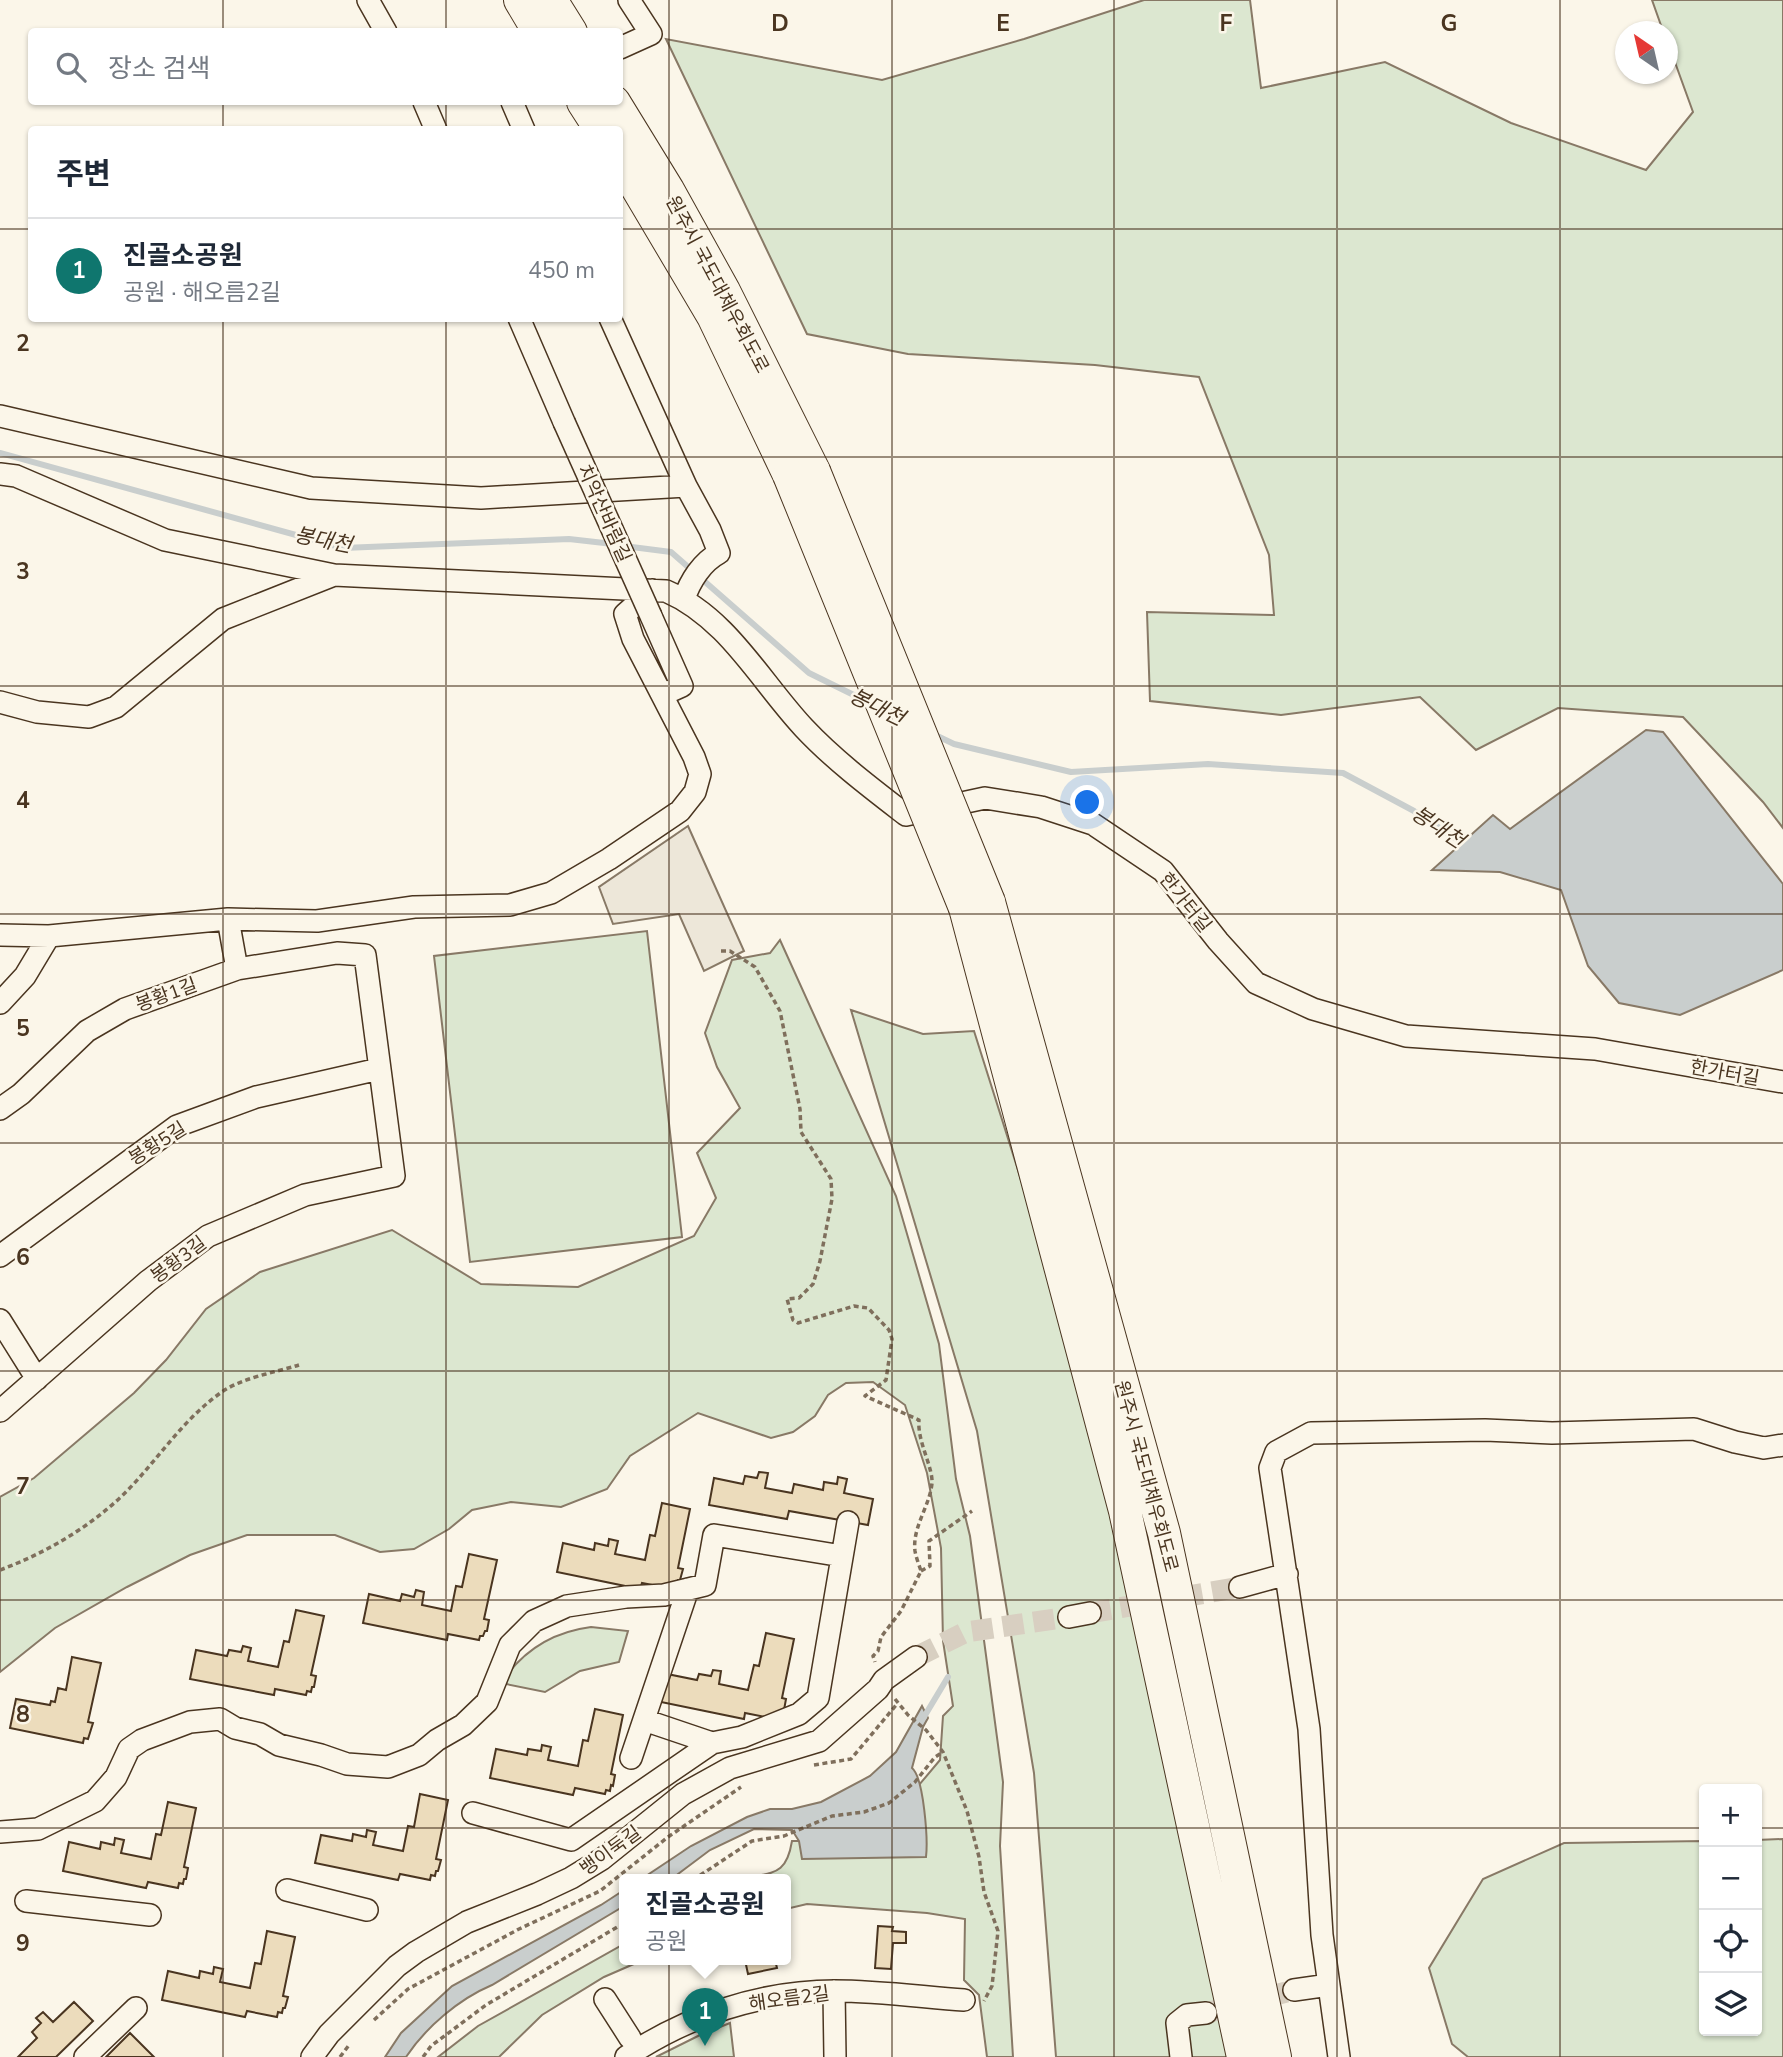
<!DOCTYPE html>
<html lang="ko">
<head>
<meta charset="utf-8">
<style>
	:root { --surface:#fff; --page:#f2f2f3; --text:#1f2937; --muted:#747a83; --line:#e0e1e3; --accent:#0f766e }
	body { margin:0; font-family:"Nunito Sans","Noto Sans KR",sans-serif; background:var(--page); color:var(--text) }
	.controls { position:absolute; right:21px; bottom:21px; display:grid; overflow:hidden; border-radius:7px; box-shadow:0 2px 5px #0004 }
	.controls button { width:63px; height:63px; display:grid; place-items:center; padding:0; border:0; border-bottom:2px solid var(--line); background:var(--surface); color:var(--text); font:35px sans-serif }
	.compass { position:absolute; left:1615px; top:21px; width:63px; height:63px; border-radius:50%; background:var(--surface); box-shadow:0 2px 5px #0004; rotate:326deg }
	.you { position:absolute; left:1088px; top:803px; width:24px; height:24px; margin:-18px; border:5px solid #fff; border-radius:50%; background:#1a73e8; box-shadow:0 0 0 10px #1a73e833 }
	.badge { display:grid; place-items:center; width:46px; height:46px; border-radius:50%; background:var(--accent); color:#fff; font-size:23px; font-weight:700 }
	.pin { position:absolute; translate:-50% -58px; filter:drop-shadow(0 2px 4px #0008) }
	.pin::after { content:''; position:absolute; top:37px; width:24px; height:21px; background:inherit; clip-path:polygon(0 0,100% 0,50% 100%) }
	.popup { position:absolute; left:619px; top:1874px; width:172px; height:91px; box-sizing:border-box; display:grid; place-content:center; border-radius:7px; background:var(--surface); filter:drop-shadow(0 2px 5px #0005); font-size:23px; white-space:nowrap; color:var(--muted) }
	.popup b { font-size:26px; color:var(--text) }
	.popup::after { content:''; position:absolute; left:50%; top:100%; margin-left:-14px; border:14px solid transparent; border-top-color:var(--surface) }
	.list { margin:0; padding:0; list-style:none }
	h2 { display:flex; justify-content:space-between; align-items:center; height:91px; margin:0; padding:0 28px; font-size:30px }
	h2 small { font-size:23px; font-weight:400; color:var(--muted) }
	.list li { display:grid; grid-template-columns:46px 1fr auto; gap:21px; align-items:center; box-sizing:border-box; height:105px; padding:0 28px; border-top:2px solid var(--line) }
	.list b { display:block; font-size:26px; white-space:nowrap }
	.list p { margin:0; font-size:23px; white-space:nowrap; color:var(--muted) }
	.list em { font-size:23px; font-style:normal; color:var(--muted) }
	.icon { flex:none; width:38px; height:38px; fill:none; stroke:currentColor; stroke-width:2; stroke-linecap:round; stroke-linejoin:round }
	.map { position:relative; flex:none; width:1783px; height:2057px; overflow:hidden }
	.search { position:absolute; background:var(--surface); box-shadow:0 2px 5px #0004; left:28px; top:28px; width:595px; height:77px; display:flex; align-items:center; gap:18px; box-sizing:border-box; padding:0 24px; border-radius:7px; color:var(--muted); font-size:26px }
	.panel { position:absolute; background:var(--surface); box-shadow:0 2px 5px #0004; left:28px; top:126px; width:595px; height:196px; border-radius:7px }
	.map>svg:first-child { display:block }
</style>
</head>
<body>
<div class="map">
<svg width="1783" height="2057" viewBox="0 0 1783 2057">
	<rect width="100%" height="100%" fill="#fbf6e9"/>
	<!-- green -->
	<path fill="#dce7d0" stroke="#887966" stroke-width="2" d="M1144,0h106l11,88 124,-26 126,61 135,47 47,-58 -25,-69v-11l-5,-1 -11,-31h131v828l-20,-26 -80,-85 -125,-9 -82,42 -56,-53 -139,18 -131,-14 -3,-89 127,3 -5,-60 -70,-178 -104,-12 -187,-11 -101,-20 -141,-295 216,41 142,-41z
		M647,931l35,306 -212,25 -36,-306z
		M780,940l116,256 43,148 17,135 14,57 33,246 -3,64 13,211h-26l-8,-62 -15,-15 1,-61 -38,-6 -120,-9 -21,5v-29h-45c30,-9 45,-2 51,-39h7l120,-56 21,-25 3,-44 10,-10 -10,-65 -2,-93 -14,-75 -22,-68 -32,-23 -27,1 -18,12 -13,21 -22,16 -22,6 -73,-25 -68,43 -23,33 -46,18 -50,-5 -39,8 -23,19 -35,20 -34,3 -45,-17h-88l-57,20 -63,32 -72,41 -55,44v-175l34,-19 100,-85 32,-33 40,-51 54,-37 132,-42 89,54 97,3 116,-51 22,-38 -19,-45 43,-45 -23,-41 -12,-34 27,-73 38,-7z
		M851,1010l72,24 51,-3 98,310 157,716h-173l-22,-284 -57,-342z
		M591,1627l37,4 -9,31 -39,9 -35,21 -44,-9c22,-33 51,-51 90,-56z
		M1783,1839v218h-315l-16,-13 -23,-76 54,-89 81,-36 140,-2v190h53v-191z
		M624,1944v16h19l-39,17 -62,38 -43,42h-61l40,-31z
		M730,2023l4,34h-78l44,-22z"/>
	<!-- parking -->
	<path fill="#ede7d9" stroke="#887966" stroke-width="2" d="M688,826l56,125 -40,20 -25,-57 -66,10 -14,-37z"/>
	<!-- water -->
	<path fill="#c9cecd" stroke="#887966" stroke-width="2" d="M1646,730l17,2 120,152v86l-103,45 -61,-12 -31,-37 -27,-76 -61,-18 -68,-2 61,-55 17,14z
		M922,1706l6,12 -5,9 -11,41c12,10 16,72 14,89l-124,2 -3,-18 -7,-11 -38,-1 -44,21 -40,30h-30l51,-34 56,-29 23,-8h22l29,-7 49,-26 26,-24z
		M624,1890v16l-132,79c-33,14 -66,42 -86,72h-21l16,-24 51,-47 149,-81z"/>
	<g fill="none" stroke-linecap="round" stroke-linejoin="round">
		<!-- stream -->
		<path stroke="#c9cecd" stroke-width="6" d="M0,453l343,95 226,-9 44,5
			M624,546l47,6 138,121 59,29
			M931,733l23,11 117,28 137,-8 135,9 71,38 54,36
			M924,1717l24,-40"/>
	</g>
	<!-- building -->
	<path fill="#ecdcbc" stroke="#4a3520" stroke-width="2" d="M759,1472l9,1 -3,15 27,5 2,-9 29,6 1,-8 13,2 1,-7 9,2 -3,14 29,6 -5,26 -79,-14 -2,8 -78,-14 5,-27 29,6 2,-8 12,2z
		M662,1503l28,6 -12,59 5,1 -3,11h-2l-1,5 -5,4 -30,-6 -2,6 -83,-17 6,-29 31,7 1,-7 13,3 1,-7 9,2 -3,13 30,6 5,-25 5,1z
		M469,1554l28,6 -13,59 5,1 -2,11h-2l-2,5h-3l-1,4 -31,-6 -1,6 -84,-17 6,-29 31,7 2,-7 12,3 2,-7 8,2 -2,13 29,6 5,-25 6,1z
		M296,1610l28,6 -13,59 5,1 -2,11h-2l-1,5 -4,-1 -1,4 -31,-6 -1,6 -84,-16 6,-29 31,6 2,-6 12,2 2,-6 8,2 -3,13 30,6 6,-26 5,1z
		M766,1633l28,6 -12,59 4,1 -2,11 -8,9 -31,-6 -1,6 -83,-17 6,-28 30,6 2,-6 12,2 2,-6 8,1 -2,13 29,6 6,-25 5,1z
		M72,1657l29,6 -13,59 5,1 -5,16 -4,-1 -1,5 -73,-15 6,-29 34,6 1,-4 4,1 3,-14 8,2z
		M595,1709l28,6 -12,59 4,1 -2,11 -2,-1 -1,6 -4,-1 -1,4 -30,-6 -2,7 -83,-17 6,-29 31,6 1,-6 13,2 1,-6 9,2 -3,13 30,6 5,-26 5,1z
		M420,1794l28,6 -12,59 5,1 -3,11h-2l-1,5 -4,-1 -1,5 -30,-6 -2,6 -83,-17 6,-28 31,6 1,-7 13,3 1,-7 9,2 -3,13 30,6 5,-25 6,1z
		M168,1802l28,6 -12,59 4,1 -2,11h-2l-1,5 -4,-1 -1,5 -30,-6 -2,6 -83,-17 6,-29 31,7 1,-7 13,3 1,-7 9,2 -3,13 30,6 5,-25 5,1z
		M878,1926l15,1 -1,4 14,1v11h-13l-2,26 -16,-1z
		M267,1931l28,6 -12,59 5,1 -3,11h-2l-1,5 -4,-1 -1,5 -30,-6 -2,6 -83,-17 6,-29 31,7 1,-7 13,3 1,-7 9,2 -3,13 30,6 5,-25 6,1z
		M745,1960h30l2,8 -29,6z
		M74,2002l19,19 -37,36h-38l19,-19 -5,-6 9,-9 -5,-5 7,-6 10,10z
		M130,2033l24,24h-48z"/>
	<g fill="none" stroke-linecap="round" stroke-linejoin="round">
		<!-- minor-tunnel -->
		<path stroke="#d8cfc1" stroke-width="21" stroke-dasharray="21 10" stroke-linecap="butt" d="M1090,1613l150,-26
			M916,1657l50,-25 103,-15
			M1206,2013l88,-23"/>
		<defs>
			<path id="minor" d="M368,0l18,32
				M620,48l31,-14 -22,-34
				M424,102l12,28
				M512,102l12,28
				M519,318l45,104
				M610,318l76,168
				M0,416l311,72 170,10 205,-12 24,44 9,23c-17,9 -29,28 -35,46
				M0,474l16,2 149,64 169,35 332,16c62,27 94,90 138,137 30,32 67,60 102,87l79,-17 56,9 52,17 70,47 55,70 38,42 57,26 93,27 189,13 188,33
				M651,616l31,70 -20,9
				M0,702l37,10 52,5 27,-10 107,-88 111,-44
				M228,919l9,50
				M0,935l49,1 179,-17 89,2 97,-14 96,-2 41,-12 58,-34 71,-48 15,-19 5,-18 -6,-17 -61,-118 -8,-25 27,-24
				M0,1003l25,-27 24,-40
				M0,1109l21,-15 66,-63 38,-22 112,-40 100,-16 28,2 29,221 -89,19 -97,41 -60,45 -148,130
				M0,1256l177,-130 79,-29 123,-28
				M0,1320l37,59
				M1240,1587l47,-13
				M1069,1617l21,-4
				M644,1720l68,23
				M631,1758l57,-169
				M473,1813l98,27 141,-97 30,-6 57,-23 19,-16 30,-176
				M0,1832l38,-3 57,-28 21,-24 13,-28 13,-9 48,-18 30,-3 15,9 25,6 19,11 42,10 26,9 41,3 31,-12 18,-15 26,-15 24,-23 23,-57 24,-24 33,-15 59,-9 38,-2 41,-10 9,-50 128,21
				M287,1890l80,20
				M26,1901l124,14
				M1294,1990l35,-5
				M834,1991l1,66
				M605,1999l25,39
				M85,2057l51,-49
				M312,2057l17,-23 68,-68 19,-14 51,-30 70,-28 34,-16 31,-19 81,-65 47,-26 89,-27 59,-52 6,-9 32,-23
				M626,2057c61,-41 135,-66 209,-66 43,0 87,6 129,9
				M1181,2057l-4,-34 10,-8 19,-2
				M1339,2057l-17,-122 -13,-206 -39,-261 6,-16 35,-19 174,-3 67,3 142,-4 41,13 29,6 19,-3"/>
			<path id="highway" d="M520,0l19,32
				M551,0l20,32
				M583,102l18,28
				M614,102l54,88 56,101 90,180
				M620,159l93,157 76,159
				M989,902l175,631 111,524
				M965,908l160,603 118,546"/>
		</defs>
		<!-- minor casing -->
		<use href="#minor" stroke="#4a3520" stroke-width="24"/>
		<!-- highway casing -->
		<use href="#highway" stroke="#4a3520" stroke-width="34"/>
		<!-- path -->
		<path stroke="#7f6f5c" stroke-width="3.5" stroke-dasharray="5 3.5" stroke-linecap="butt" d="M721,951h9l25,16 25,44 20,98 1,23 30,47 1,20 -12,62 -7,23 -14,14 -12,1 6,21 5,3 56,-17 14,2 21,22 3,9 -6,41 -21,16 54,24c-2,21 14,47 13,63 -2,23 -20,44 -17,68 1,6 4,14 6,20l-20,40 -20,26 -3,14 -5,5 2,6
			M0,1570c46,-17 92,-44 127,-79 31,-32 55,-70 92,-97 21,-16 54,-21 80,-29
			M921,1571l9,-5 -1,-25 43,-30
			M895,1699l13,16 18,15 17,22 24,59 12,46 5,35 14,39 -6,55 -8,15
			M814,1765l37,-6 46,-55
			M693,1880l59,-39 32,-5 48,-20 32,-4 25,-9 26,-21 20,-25 8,-5
			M374,2020l34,-31 111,-60 81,-38 68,-54 73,-50
			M340,2057l9,-12
			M423,2057l8,-11 55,-41 138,-82"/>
		<!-- minor -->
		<use href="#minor" stroke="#fbf6e9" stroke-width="21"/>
		<!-- highway -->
		<use href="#highway" stroke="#fbf6e9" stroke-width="32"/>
		<defs>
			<path id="minor-bridge" d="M564,422l87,194"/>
			<path id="highway-bridge" d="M814,471l175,431
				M789,475l176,433"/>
		</defs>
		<!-- minor-bridge casing -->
		<use href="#minor-bridge" stroke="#4a3520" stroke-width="24" stroke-linecap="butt"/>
		<!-- highway-bridge casing -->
		<use href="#highway-bridge" stroke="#4a3520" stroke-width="34" stroke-linecap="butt"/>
		<!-- minor-bridge -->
		<use href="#minor-bridge" stroke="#fbf6e9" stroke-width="21"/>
		<!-- highway-bridge -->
		<use href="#highway-bridge" stroke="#fbf6e9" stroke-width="32"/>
	</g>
	<!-- grid -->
	<path fill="none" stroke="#4a3520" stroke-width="2" stroke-opacity="0.55" d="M223,0v32M446,0v32M669,0v2057M892,0v2057M1114,0v2057M1337,0v2057M1560,0v2057M223,102v28M446,102v28M0,229h32M620,229h1163M223,318v1739M446,318v1739M0,457h1783M0,686h1783M0,914h1783M0,1143h1783M0,1371h1783M0,1600h1783M0,1828h1704M1757,1828h26"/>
	<g text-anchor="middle" stroke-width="5" stroke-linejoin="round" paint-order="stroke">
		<!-- street labels -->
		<g font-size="19" fill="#4a3520" stroke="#fbf6e9">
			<text transform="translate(718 284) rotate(62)" y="7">원주시 국도대체우회도로</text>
			<text transform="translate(605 513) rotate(66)" y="7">치악산바람길</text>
			<text transform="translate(1186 902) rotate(51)" y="7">한가터길</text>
			<text transform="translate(166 994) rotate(-20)" y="7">봉황1길</text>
			<text transform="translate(1725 1072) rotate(10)" y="7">한가터길</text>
			<text transform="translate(157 1143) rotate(-32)" y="7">봉황5길</text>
			<text transform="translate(178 1259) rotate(-37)" y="7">봉황3길</text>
			<text transform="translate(1147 1476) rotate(75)" y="7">원주시 국도대체우회도로</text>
			<text transform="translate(610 1850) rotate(-36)" y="7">뱅이둑길</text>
			<text transform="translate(789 1998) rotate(-8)" y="7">해오름2길</text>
		</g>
		<!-- water labels -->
		<g font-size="21" font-style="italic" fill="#4a3520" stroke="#fbf6e9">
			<text transform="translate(323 540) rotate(11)" y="7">봉대천</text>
			<text transform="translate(877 707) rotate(26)" y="7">봉대천</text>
			<text transform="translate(1438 827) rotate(33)" y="7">봉대천</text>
		</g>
	</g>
	<g font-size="23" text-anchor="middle" font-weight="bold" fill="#4a3520" stroke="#fbf6e9" stroke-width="5" stroke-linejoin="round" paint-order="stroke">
		<text x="780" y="31">D</text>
		<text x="1003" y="31">E</text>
		<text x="1226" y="31">F</text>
		<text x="1449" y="31">G</text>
		<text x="23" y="351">2</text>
		<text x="23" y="579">3</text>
		<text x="23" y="808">4</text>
		<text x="23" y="1036">5</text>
		<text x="23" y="1265">6</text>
		<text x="23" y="1494">7</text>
		<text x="23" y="1722">8</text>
		<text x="23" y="1951">9</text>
	</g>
</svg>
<div class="controls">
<button>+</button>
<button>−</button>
<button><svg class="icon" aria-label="locate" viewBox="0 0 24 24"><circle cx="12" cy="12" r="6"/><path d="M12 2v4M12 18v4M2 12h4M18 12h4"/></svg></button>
<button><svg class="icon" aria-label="layers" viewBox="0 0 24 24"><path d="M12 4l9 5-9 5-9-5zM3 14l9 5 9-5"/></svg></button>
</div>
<svg class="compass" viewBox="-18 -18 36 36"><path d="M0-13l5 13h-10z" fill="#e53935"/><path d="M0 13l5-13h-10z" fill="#747a83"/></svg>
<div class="you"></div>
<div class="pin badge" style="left:705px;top:2046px">1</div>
<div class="popup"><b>진골소공원</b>공원</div>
<div class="search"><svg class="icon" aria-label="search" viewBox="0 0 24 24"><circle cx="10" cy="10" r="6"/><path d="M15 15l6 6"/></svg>장소 검색</div>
<section class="panel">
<h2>주변<small></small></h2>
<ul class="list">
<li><span class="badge">1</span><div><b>진골소공원</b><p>공원 · 해오름2길</p></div><em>450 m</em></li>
</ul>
</section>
</div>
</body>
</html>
